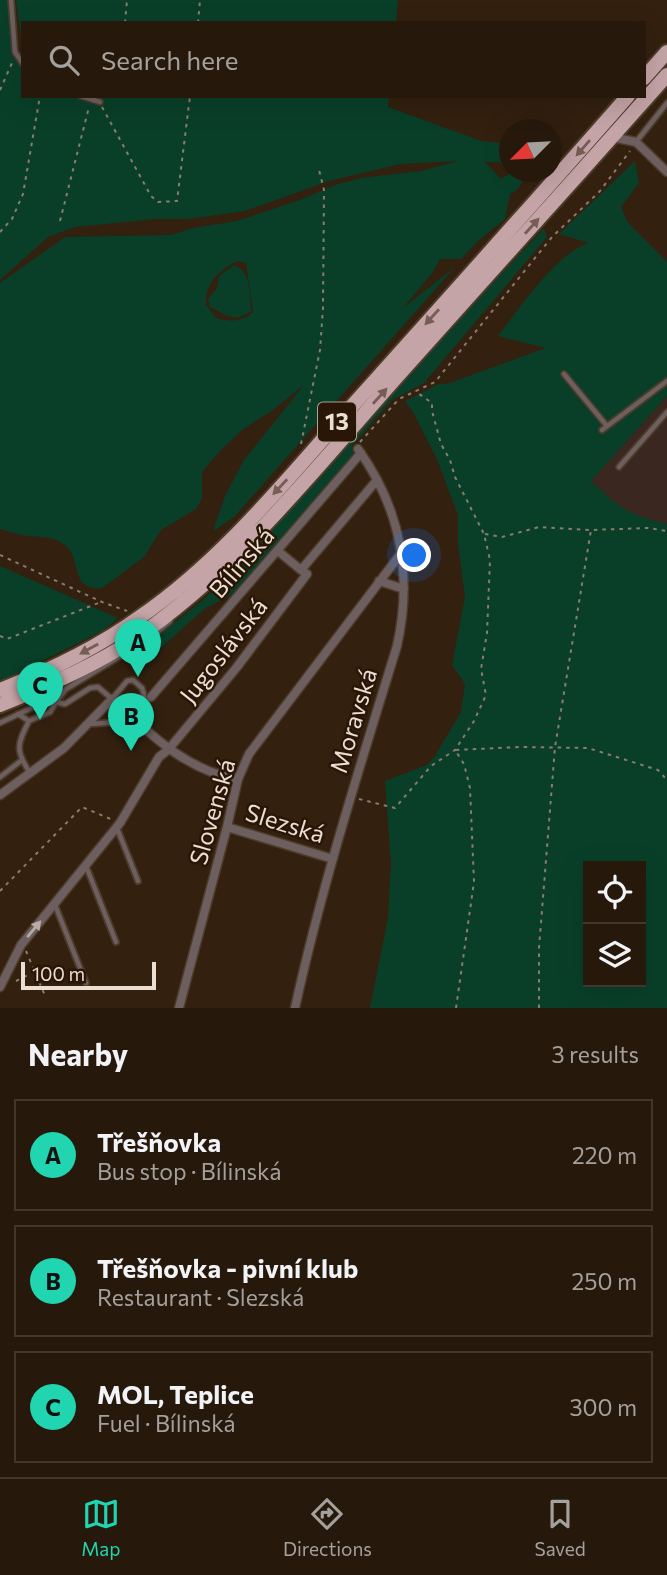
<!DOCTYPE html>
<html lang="en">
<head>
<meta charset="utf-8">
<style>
	:root { --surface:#26180b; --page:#2e2114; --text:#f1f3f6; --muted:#a4a09d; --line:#42372c; --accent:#20d5b0 }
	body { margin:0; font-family:Commissioner,sans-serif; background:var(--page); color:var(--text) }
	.controls { position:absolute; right:21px; bottom:21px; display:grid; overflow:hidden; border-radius:0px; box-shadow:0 7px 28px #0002 }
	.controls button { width:63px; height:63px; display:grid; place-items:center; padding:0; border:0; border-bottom:2px solid var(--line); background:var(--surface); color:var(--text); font:35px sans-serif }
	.compass { position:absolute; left:499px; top:119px; width:63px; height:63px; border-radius:50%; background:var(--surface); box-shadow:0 7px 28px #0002; rotate:246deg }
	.scale { position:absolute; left:21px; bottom:18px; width:135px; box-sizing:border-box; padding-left:7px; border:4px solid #ebded3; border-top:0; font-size:19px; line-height:24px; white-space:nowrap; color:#ebded3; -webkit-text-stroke:5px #291606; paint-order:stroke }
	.you { position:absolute; left:415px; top:556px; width:24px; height:24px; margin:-18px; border:5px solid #fff; border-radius:50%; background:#1a73e8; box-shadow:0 0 0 10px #1a73e833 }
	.badge { display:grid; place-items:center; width:46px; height:46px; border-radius:50%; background:var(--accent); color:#111; font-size:23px; font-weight:700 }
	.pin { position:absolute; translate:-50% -58px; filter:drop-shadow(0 2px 4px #0008) }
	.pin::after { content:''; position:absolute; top:37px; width:24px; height:21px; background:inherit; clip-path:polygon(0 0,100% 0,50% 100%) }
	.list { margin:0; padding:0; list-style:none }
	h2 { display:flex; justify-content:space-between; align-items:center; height:91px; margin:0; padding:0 28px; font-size:30px }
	h2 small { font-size:23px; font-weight:400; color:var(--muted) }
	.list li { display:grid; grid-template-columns:46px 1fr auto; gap:21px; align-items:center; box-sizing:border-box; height:112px; margin:0 14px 14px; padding:0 14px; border:2px solid var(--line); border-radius:0px }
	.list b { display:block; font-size:26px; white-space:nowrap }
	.list p { margin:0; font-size:23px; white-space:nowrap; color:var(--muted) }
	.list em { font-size:23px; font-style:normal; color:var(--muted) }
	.icon { flex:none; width:38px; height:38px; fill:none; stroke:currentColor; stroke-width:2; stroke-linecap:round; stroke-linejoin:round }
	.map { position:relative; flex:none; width:667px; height:1008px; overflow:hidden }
	.search { position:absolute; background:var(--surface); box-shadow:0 7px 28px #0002; left:21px; right:21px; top:21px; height:77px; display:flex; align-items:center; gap:18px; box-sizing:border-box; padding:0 24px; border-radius:0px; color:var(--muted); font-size:26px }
	.sheet { height:469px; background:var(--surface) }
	nav { display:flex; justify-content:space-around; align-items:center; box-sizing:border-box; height:98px; border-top:2px solid var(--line); background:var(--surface); font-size:19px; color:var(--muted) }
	nav a { display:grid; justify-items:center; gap:4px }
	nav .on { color:var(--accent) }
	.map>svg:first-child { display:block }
</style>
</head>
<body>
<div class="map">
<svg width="667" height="1008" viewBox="0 0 667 1008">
	<rect width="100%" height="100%" fill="#33200f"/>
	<!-- industrial -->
	<path fill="#392720" d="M667,396v128l-29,-7 -18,-9 -29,-27z"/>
	<!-- green -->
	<path fill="#093f29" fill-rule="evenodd" d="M0,0h11l6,50 6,10v36h366l-1,11 93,34 28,3v22h-5l-5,-4h-14l16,17 11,-7h10l2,7 -7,11 -7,4 -5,25 -26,21 -18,19h-21l-7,13 -30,36 52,-41 -221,250 -21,14 12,-35 19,-36 60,-75 -31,25 -31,20 -26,25 -14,17v27l-6,10 -35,21 -17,27 -42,31c-32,3 -21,-29 -35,-41 -13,-13 -30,-9 -46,-12 -7,-2 -14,-4 -21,-6v-246l65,-46 106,-2 22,-7 44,-7 63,-21 35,-15 26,-7 60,-7 38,-10 -59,3 -71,17 -84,30 -58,8h-32l-80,8 -27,10 -48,43zM239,261l7,2 7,49c-10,10 -24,10 -37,6l-10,-13c-2,-21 14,-37 33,-44z
		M16,0h382l-2,23h-373v29z
		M635,161l4,22 -18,24 7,16 39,39v134l-76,85c30,28 36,33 76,43v484h-297l18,-90 3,-54 -6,-83 42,-16 8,-9 26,-44 4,-28 -13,-19 13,-68 -7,-53v-29l-21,-56 -24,-47 -8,-11 34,-17h8l99,-36 -48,-12c21,-27 59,-84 91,-93l-30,-9zM588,866h53v116h-53z
		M544,228l3,9 -123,146 -32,17 -40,46 3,12 -118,134 -33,17 -65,59 -5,-14 69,-54 43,-43 88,-102z
		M234,265c18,7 15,30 17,46 -18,13 -26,3 -41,-4l-2,-8 9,-11 2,-12z
		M0,566l118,52 -14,12 -104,52z"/>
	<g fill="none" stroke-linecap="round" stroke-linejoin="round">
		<defs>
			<path id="service" d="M11,0l4,52 8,12
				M81,96l19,6
				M636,142l31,-39
				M564,374l43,52
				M602,430l65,-49
				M619,467l48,-55
				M18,714l11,7 21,-9 6,-10 9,2 25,-16 8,-1 14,12 15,-18 6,-1 9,8c5,13 2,23 -6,33l-47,3
				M29,721c-12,23 -14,29 1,52
				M0,723l44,-21h12l10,-13 84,-51 20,-17
				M0,777l22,-17
				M117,828l21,53
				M86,866l30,76
				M55,905l31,78"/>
			<path id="minor" d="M612,137l24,5 31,30
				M278,551l23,19
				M379,581l25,8
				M151,697l210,-244
				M0,795l64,-47 48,-49c37,34 74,72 126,80
				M227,827l106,32
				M0,987l21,-42 99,-122 39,-66 9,-7 69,-83 70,-93 -6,-4 76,-90
				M179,1008l48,-181 11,-48 11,-25 153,-202
				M295,1008c27,-123 65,-242 102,-362 16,-72 4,-137 -39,-197"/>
			<path id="trunk" d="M644,78l23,-26
				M0,690c49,-19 97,-42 140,-73 90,-62 158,-152 231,-232 86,-96 172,-192 257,-289
				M0,705c46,-18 92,-38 133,-65 105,-71 185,-175 269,-269 88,-98 177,-197 265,-296"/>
		</defs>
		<!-- service casing -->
		<use href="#service" stroke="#4d3b2a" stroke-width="8"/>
		<!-- minor casing -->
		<use href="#minor" stroke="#4d3b2a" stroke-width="11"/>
		<!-- trunk casing -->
		<use href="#trunk" stroke="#4d3b2a" stroke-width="18"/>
		<!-- path -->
		<path stroke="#8c7c6e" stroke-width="2" stroke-dasharray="3.5 5" stroke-linecap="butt" d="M125,23l2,-23
			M198,23l2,-23
			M0,90l12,-27
			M102,107l49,89 7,6 19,-1 13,-105
			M60,221l29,-114
			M0,232l12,-13 11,-25 17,-98
			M360,442l39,-43 36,-17 117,-145 48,-46 30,-40
			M301,444l19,-94 3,-42 1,-118 -5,-20
			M485,534l17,3 37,-10 50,3
			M0,555l102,47 25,9
			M0,636l7,3 94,-37
			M359,799l36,9 36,-42 24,-16 19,-29 12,-26 -5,-26 6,-36 3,-73 -6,-26 -29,-57 -5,-17 -9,-16 -9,-33v-8l-17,-12
			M0,891l82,-84 31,13
			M26,951l20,47
			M16,981l18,-9
			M456,1008l18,-126 -4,-94 -6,-24 -9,-14 65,-3 68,1 70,22 9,10
			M539,1008v-60l16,-201 36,-217 57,-2 19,3"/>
		<!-- service -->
		<use href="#service" stroke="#6d5f5f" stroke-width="4.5"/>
		<!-- minor -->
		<use href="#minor" stroke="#6d5f5f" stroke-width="8"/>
		<!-- trunk -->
		<use href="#trunk" stroke="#c4a4a6" stroke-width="14"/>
	</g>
	<!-- one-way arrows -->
	<defs><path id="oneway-solid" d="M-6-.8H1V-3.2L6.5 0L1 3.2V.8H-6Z" transform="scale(1.75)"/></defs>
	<g fill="#765d56">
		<use href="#oneway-solid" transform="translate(583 148) rotate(131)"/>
		<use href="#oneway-solid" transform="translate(532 226) rotate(-48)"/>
		<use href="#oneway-solid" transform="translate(432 317) rotate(132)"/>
		<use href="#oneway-solid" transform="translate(380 396) rotate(-48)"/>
		<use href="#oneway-solid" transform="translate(280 487) rotate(133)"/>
		<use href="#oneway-solid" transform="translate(89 649) rotate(151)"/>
	</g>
	<use fill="#b9aba5" href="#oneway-solid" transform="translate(34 929) rotate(-50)"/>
	<g text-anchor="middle" stroke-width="5" stroke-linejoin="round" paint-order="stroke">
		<!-- shield labels -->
		<rect fill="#291606" stroke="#b1a296" stroke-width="2" x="318" y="402.5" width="38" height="39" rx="5"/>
		<g font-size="23" font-weight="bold" fill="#ebded3">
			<text x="337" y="430">13</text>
		</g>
		<!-- street labels -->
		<g font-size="24" fill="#ebded3" stroke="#291606">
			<text transform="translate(242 563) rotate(-49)" y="8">Bílinská</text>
			<text transform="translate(224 651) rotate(-52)" y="8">Jugoslávská</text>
			<text transform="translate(354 721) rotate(-73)" y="8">Moravská</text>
			<text transform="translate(213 812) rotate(-74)" y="8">Slovenská</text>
			<text transform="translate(285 824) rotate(17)" y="8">Slezská</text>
		</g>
	</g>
</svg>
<div class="controls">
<button><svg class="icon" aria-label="locate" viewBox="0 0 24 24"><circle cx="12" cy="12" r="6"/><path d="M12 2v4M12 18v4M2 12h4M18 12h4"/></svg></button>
<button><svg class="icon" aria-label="layers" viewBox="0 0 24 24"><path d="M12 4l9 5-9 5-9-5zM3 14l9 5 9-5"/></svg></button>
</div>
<svg class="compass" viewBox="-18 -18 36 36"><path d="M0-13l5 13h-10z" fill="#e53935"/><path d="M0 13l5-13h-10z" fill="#a4a09d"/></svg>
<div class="scale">100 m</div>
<div class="you"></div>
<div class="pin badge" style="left:138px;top:677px">A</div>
<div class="pin badge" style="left:131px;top:751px">B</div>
<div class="pin badge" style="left:40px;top:720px">C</div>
<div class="search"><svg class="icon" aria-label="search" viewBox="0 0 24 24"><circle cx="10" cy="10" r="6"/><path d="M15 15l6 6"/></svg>Search here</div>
</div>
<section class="sheet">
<h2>Nearby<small>3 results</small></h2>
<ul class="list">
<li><span class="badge">A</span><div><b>Třešňovka</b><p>Bus stop · Bílinská</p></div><em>220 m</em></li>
<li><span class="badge">B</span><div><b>Třešňovka - pivní klub</b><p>Restaurant · Slezská</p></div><em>250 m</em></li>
<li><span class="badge">C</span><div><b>MOL, Teplice</b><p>Fuel · Bílinská</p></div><em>300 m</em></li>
</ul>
</section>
<nav>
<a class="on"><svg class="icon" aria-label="map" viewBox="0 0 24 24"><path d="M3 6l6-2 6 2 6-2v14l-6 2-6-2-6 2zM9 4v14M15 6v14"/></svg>Map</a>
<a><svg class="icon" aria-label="directions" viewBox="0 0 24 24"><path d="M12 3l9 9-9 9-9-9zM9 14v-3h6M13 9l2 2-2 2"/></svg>Directions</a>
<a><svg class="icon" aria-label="saved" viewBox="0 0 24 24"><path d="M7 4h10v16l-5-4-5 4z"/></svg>Saved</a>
</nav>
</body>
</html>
